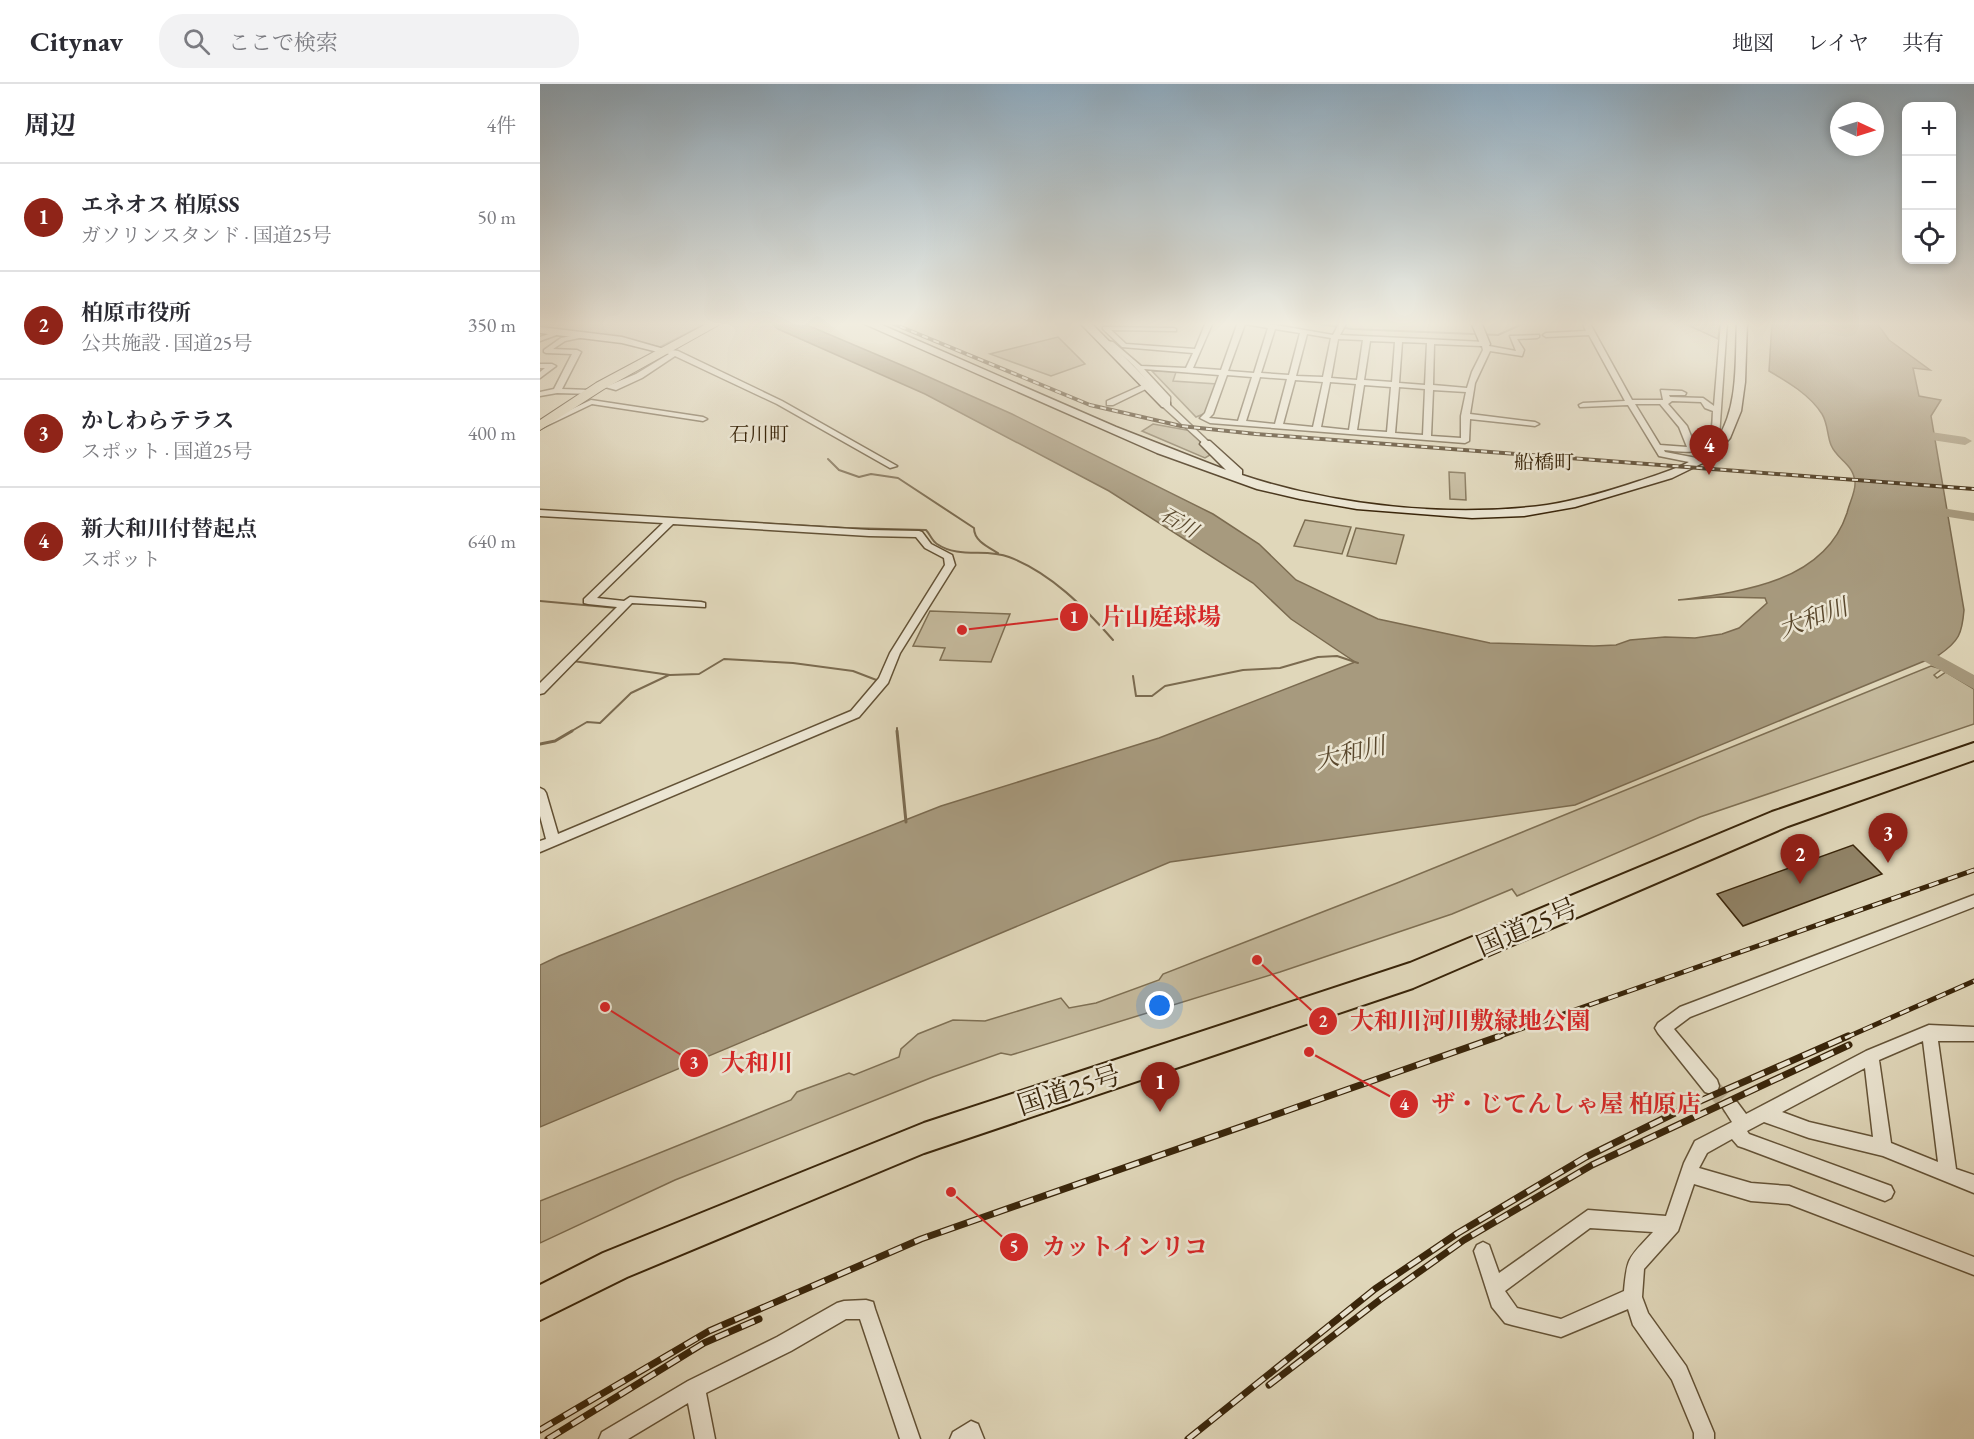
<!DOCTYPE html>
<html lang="ja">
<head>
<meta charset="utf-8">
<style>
	:root { --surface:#fff; --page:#f2f2f3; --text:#2b2b33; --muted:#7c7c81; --line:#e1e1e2; --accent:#8f2418 }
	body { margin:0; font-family:"EB Garamond","Noto Serif JP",serif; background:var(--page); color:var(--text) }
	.controls { position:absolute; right:18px; top:18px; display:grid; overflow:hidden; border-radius:12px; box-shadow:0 3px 9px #0003 }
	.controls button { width:54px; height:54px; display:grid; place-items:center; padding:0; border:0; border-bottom:2px solid var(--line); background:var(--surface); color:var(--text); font:30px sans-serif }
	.compass { position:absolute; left:1290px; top:18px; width:54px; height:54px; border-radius:50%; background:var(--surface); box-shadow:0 3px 9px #0003; rotate:94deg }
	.you { position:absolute; left:620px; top:922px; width:21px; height:21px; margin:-15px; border:4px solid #fff; border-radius:50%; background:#1a73e8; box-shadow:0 0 0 9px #1a73e833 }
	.badge { display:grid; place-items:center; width:39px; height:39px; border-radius:50%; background:var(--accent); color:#fff; font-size:20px; font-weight:700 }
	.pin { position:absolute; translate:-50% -50px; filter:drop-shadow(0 2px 3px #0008) }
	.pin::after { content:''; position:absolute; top:32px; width:21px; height:18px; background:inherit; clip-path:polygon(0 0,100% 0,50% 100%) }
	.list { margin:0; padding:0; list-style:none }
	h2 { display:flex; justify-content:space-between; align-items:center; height:78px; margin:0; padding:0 24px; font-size:26px }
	h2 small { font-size:20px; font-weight:400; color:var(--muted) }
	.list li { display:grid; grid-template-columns:39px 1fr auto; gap:18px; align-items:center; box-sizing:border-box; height:108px; padding:0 24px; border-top:2px solid var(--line) }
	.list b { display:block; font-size:22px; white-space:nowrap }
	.list p { margin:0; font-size:20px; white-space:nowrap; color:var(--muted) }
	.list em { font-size:20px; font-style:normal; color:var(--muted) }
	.icon { flex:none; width:33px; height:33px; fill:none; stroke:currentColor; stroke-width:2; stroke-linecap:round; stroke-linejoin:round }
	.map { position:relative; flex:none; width:1434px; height:1355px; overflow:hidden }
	header { display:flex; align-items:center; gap:36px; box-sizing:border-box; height:84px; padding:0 30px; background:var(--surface); border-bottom:2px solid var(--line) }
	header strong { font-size:28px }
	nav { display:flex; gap:33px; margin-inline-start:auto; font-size:21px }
	.search { width:420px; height:54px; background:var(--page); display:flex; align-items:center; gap:15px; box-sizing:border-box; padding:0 21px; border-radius:24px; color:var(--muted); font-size:22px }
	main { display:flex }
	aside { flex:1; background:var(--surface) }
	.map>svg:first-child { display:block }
</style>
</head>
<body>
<header>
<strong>Citynav</strong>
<div class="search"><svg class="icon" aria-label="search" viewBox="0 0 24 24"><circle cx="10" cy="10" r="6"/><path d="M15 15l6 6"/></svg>ここで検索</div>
<nav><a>地図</a><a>レイヤ</a><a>共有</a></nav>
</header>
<main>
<aside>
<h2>周辺<small>4件</small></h2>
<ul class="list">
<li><span class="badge">1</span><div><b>エネオス 柏原SS</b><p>ガソリンスタンド · 国道25号</p></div><em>50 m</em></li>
<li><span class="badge">2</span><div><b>柏原市役所</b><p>公共施設 · 国道25号</p></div><em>350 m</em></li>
<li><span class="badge">3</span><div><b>かしわらテラス</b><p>スポット · 国道25号</p></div><em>400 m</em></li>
<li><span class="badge">4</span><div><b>新大和川付替起点</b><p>スポット</p></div><em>640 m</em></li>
</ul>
</aside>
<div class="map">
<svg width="1434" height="1355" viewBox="0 0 1434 1355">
	<rect width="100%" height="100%" fill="#e0d7ba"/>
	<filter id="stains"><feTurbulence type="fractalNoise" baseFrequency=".00333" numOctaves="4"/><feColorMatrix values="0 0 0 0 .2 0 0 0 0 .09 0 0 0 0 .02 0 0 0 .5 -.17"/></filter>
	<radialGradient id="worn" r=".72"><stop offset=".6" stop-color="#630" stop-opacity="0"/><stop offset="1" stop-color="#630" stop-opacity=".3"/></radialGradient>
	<!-- green -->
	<path fill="#c4b99c" stroke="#7e6f53" stroke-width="1.5" d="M0,238h169l-49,25 -32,-8 -88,-11z
		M1141,238h39l-2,17z
		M518,253l27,27 -34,12 -61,-22z
		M612,287l24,1 -3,9 44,3 -11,29 -10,4z
		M613,340l39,7 18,24 -5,3 -63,-27z
		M909,388l16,1 1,27 -16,-1z
		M765,436l46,7 -9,27 -48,-8z
		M816,444l48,7 -8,29 -49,-8z
		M390,527l80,3 -19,48 -51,-2 5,-12 -32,-2z
		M1391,582l11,3 -8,6 3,3 9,-6 28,17v35l-274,93 -183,79 -5,-7 -60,25 -172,58 -269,83 -10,-2 -68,24 -258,103 -135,63v-42l251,-101 6,-8 52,-19 5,2 45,-18 2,-8 17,-15 35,-14 32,1 76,-23 8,10 27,-5 63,-23 4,-6 234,-91z"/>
	<!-- water -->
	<path fill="#a79a7e" stroke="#7b6b50" stroke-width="1.5" d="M230,238h30l113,48 99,44 201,100 46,30 37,36 82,39 112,24 104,3 22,-1 14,-5 35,-3 30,1 27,-4 17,-6 28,-25 -2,-5 -45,-1 -42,3c62,-8 146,-17 169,-87 2,-9 9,-22 8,-31 -2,-19 -18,-22 -24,-37 -4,-10 -3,-21 -9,-31 -12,-19 -34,-32 -53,-43l3,-49h104l13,18 41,30 -17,-2 6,28 22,4 -10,16 33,194c-2,24 -5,31 -25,45l-364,150 -405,57 -630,265v-162l19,-9 382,-150 218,-68 196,-76 -64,-43 -38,-36 -144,-92 -184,-97 -147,-65z"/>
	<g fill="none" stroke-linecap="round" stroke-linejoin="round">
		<!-- stream-far1 -->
		<path stroke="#7b6b50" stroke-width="2" d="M767,238l45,7 146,6 29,-13
			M23,309l17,1
			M288,375l11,11 20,7 12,-3 27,4 76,50c0,13 14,19 24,25
			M26,428l280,16 80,2c4,4 6,11 11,14 22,15 49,4 72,13 42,16 75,50 104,83
			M0,517l77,7
			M33,577l97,14 29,-1 25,-15 69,4 60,8 26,10
			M593,592l3,20h16l13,-10 78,-16 37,-2 38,-11 19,-1 21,7
			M357,644v4
			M30,648l17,-10 13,1 31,-30 38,-18"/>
		<!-- stream -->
		<path stroke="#7b6b50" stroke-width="3" d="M357,647l9,91
			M0,660l15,-3 17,-10"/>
		<!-- river -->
		<path fill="#a79a7e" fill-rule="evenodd" d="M1370,345l55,8 7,4 -7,4 -60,-9 -2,-3 2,-3z
			M1382,421l52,8v8l-57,-9 -2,-3 2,-3z
			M1370,556l64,35v14l-70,-39 -3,-4 3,-4z"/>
	</g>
	<!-- building -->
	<path fill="#908266" stroke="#39250a" stroke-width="1.5" d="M1313,761l29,29 -139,52 -26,-32z"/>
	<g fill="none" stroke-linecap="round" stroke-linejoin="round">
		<!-- street-tunnel -->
		<path stroke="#bfb397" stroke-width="17" stroke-dasharray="17 9" stroke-linecap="butt" d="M1171,1002l20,22"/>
		<defs>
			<path id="street" d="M666,238h7l-20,46 28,2 17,-48h20l75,13 7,-13h7l-7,13 145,7 4,4 27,5 -6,-15 29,-1v2l-2,1 -20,1 7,11 -2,6 -32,-5 -15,32 -5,31 65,8 4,2 -4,2 -65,-7 -1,22 -4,2 -255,-20 -10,-5 5,-5 14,-38 -75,-6 26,28v8l39,37v4h-3l-43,-39v-8l-11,-13 -39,19h-6v-4l38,-17h5c-14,-16 -29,-34 -49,-42v-2l12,2 28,24 45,2 7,-15 -71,-6 -19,-18v-2l71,1 2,1v2l-65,-1 15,14 69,5zM705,240l23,4 -14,45 -26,-2zM735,245l25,4 -11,42 -28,-2zM767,250l24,4 -8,39 -27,-1zM798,255l25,1 -6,40 -26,-2zM830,257l25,1 -3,40 -28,-2zM862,258l25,1 -2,42 -26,-2zM894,260l48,2 1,4 -11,22 -5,16 -34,-3zM687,291l25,2 -14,44 -29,-3 4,-4zM720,293l27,2 -12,45 -29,-3zM755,296l28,2 -10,45 -30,-3zM790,298l26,2 -7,46 -28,-3zM824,301l27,2 -4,45 -30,-2zM859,303l26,2 -2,46 -28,-2zM893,306l33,2 -5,24v22l-30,-2z
				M1042,238h7l43,78h31l-2,-10 21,1 4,2 -1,2h-16l1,2 33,1 11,8 7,-84h6l-8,115 5,7 -1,2h-6l-2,-4c-15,13 -34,10 -51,8l1,2 37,7v4l-3,1 -40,-8 -31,-51 -48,2 -1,-2 4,-2 42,-2 -36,-66 -43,2 -3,-2 3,-2 40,-2zM1132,317l29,1 4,6 8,3c-1,16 1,30 -18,35l-8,-20 -19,-22zM1095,320h25l19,23 8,20 -27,-2z
				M20,246l3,2 -1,1 -22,8v-4z
				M47,249l3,2 -1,1 -24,5 -12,8 24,1 4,2 -19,37 28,1h3v4l-36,-1 -17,3v-4l14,-3 18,-35 -26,-1 -2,-1v-2l17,-12z
				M126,265l12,2 104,50 115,65 -7,2 -113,-64 -102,-48 -33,22 -26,12 -11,-3 31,-13 33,-20 -7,-3z
				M0,280h12l4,2 -16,12v-6l5,-4h-5z
				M51,316l112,17 4,2 -4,2 -111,-17 -52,25v-5z
				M0,426l329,20 50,1 3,1 9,12 21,11 3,10 -55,88 -12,30 -29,34 -319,135v-11l6,-2 -6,-23v-28l4,2 2,3 12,41 293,-123 28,-33 11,-25 55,-88 -1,-7 -19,-10 -9,-11 -47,-1 -196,-12 -76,74 27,3 6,-4 71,5 4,1v4l-73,-4 -88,90 -4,1v-11l77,-76 -29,-3 -4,-1v-4l79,-76 -123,-7z
				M1434,811v12l-284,110 -16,12 43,51 2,6 -2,6 -6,2 -6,-2 -47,-59 -3,-5 3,-5 22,-16z
				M1389,941l45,2v14h-36l18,128 18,6v18l-91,-37 -74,-18 -45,-16 -17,9 2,3 142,52 3,6 -3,6 -6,3 -141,-53 -6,-2 -6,-7 -25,14 -8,15 52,15 38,3 185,71v18l-185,-71 -38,-3 -57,-17 -16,47 -34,38 -2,28 6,16 38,53 28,67v6h-20v-6l-22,-53 -39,-55 -5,-16 -67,28 -49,-12 -7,-2 -13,-16 -18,-56 3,-6 6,-3 6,3 10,28 89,-63 78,6 18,-53 11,-22 37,-19 -9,-14 2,-6 6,-2 6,2 9,12 120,-63zM1383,957l15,121 -47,-19 -12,-83zM1325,984l8,69 -64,-15 -27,-10zM1050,1144l63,4c-24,26 -26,24 -29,59l-63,28 -44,-11 -12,-17z
				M326,1216l7,2 2,7 45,130h-20l-40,-120h-14l-55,32 -85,42 9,46h-20l-7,-36 -60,36h-29l3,-7 86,-51 89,-44 60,-34 7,-2z
				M431,1337l7,3 6,15h-34l3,-7z"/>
			<path id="secondary" d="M320,238h15l241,105 110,43 -26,-26 2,-3h8l32,29v5c93,31 208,43 305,30 32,-5 62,-14 92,-24 27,-9 63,-19 79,-43 21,-33 17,-79 19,-116h10l-2,60 -4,29 -11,27 -19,21 -39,19 -97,29 -51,9 -52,2 -115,-9 -57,-10 -43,-10 -100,-36z
				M539,238h11l80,81v4h-8z
				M931,238h10l9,22 -1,2h-8z
				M0,243l82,10 49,14 -5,3 -44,-11 -82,-10z"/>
			<path id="primary" d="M170,238h14l-120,67 -64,41v-10l56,-37z"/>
			<path id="highway" d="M1434,659v17l-186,66 -375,162 -489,165 -297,124 -87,43v-35l63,-32 321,-130 486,-160 362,-151z"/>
		</defs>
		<!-- street casing -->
		<use href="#street" stroke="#635236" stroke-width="3"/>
		<!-- secondary casing -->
		<use href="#secondary" stroke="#39250a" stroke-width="3"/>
		<!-- primary casing -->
		<use href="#primary" stroke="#39250a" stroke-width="2"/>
		<!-- highway casing -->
		<use href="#highway" stroke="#39250a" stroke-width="4"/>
		<!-- street -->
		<use href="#street" fill="#ebe5d2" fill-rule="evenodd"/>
		<!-- secondary -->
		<use href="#secondary" fill="#ebe5d2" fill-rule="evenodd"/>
		<!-- primary -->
		<use href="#primary" fill="#e0d7ba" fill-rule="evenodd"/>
		<!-- highway -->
		<use href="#highway" fill="#e0d7ba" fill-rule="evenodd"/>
		<defs>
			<path id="rail-far2" d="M349,238l201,83 91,21 75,8 718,55"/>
			<path id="rail-far1" d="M955,954l479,-168
				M1305,954l129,-57"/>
			<path id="rail" d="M729,1301l112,-86 83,-59 128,-75 257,-120
				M0,1346l169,-99 212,-92 579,-203
				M8,1355l156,-96 55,-24
				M648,1355l187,-150 83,-56 128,-76 105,-52 157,-69"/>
		</defs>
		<!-- rail-far2 casing -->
		<use href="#rail-far2" stroke="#39250a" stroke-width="4"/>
		<!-- rail-far1 casing -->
		<use href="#rail-far1" stroke="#39250a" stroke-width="5"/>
		<!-- rail casing -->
		<use href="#rail" stroke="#39250a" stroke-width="7"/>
		<!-- rail-far2 -->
		<use href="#rail-far2" stroke="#ebe5d2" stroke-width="2" stroke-dasharray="6" stroke-linecap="butt"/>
		<!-- rail-far1 -->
		<use href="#rail-far1" stroke="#ebe5d2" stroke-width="3" stroke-dasharray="10" stroke-linecap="butt"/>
		<!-- rail -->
		<use href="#rail" stroke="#ebe5d2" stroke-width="4.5" stroke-dasharray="14" stroke-linecap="butt"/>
	</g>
	<!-- sky -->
	<linearGradient id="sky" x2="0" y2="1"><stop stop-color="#8eaabe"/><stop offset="0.56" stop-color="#f1ede0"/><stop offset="1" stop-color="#f1ede0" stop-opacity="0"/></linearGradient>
	<rect width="1434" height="428" fill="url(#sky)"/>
	<g text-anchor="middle" stroke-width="5" stroke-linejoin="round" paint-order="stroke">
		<!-- far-neighbourhood labels -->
		<g font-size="20" fill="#39250a" stroke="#ebe5d2">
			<text x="219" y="357">石川町</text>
			<text x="1004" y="385">船橋町</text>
		</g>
		<!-- far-water labels -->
		<g font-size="20" font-style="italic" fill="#5a482d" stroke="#ebe5d2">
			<text transform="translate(639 438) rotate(30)" y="7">石川</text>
		</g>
		<!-- water labels -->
		<g font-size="24" font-style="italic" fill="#5a482d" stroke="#ebe5d2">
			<text transform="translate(1273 534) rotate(-20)" y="8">大和川</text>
			<text transform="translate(810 669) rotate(-13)" y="8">大和川</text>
		</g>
		<!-- near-street labels -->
		<g font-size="27" fill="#39250a" stroke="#ebe5d2">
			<text transform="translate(987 843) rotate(-23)" y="9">国道25号</text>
			<text transform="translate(529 1006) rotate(-18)" y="9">国道25号</text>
		</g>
	</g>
	<!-- callouts -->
	<path fill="none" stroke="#d62828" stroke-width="2" d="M422 546L534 533M717 876L783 937M65 923L154 979M769 968L864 1020M411 1108L474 1163"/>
	<g fill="#d62828" stroke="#ebe5d2" stroke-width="2">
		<circle cx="422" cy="546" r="6"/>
		<circle cx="717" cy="876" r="6"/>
		<circle cx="65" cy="923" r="6"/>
		<circle cx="769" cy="968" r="6"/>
		<circle cx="411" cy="1108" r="6"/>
		<circle cx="534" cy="533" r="15"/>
		<circle cx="783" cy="937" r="15"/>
		<circle cx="154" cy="979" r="15"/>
		<circle cx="864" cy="1020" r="15"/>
		<circle cx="474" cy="1163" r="15"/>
	</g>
	<g font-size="18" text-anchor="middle" font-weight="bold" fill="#fff">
		<text x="534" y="539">1</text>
		<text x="783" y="943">2</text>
		<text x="154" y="985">3</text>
		<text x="864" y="1026">4</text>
		<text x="474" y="1169">5</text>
	</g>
	<g font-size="24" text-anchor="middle" font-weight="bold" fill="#d62828" stroke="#ebe5d2" stroke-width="5" stroke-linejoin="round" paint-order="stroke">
		<text x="621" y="541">片山庭球場</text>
		<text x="930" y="945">大和川河川敷緑地公園</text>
		<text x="217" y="987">大和川</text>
		<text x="1026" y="1028">ザ・じてんしゃ屋 柏原店</text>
		<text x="585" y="1171">カットインリコ</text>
	</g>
	<rect width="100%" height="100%" filter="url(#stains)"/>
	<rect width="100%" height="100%" fill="url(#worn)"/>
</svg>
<div class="controls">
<button>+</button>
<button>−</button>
<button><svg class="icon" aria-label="locate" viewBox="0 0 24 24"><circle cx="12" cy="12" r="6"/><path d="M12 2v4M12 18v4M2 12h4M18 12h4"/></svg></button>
</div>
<svg class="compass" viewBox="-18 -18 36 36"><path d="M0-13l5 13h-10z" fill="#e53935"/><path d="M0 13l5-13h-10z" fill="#7c7c81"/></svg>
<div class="you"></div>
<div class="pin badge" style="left:620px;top:1028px">1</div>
<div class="pin badge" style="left:1260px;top:800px">2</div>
<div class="pin badge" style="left:1348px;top:779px">3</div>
<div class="pin badge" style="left:1169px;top:391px">4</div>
</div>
</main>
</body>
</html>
